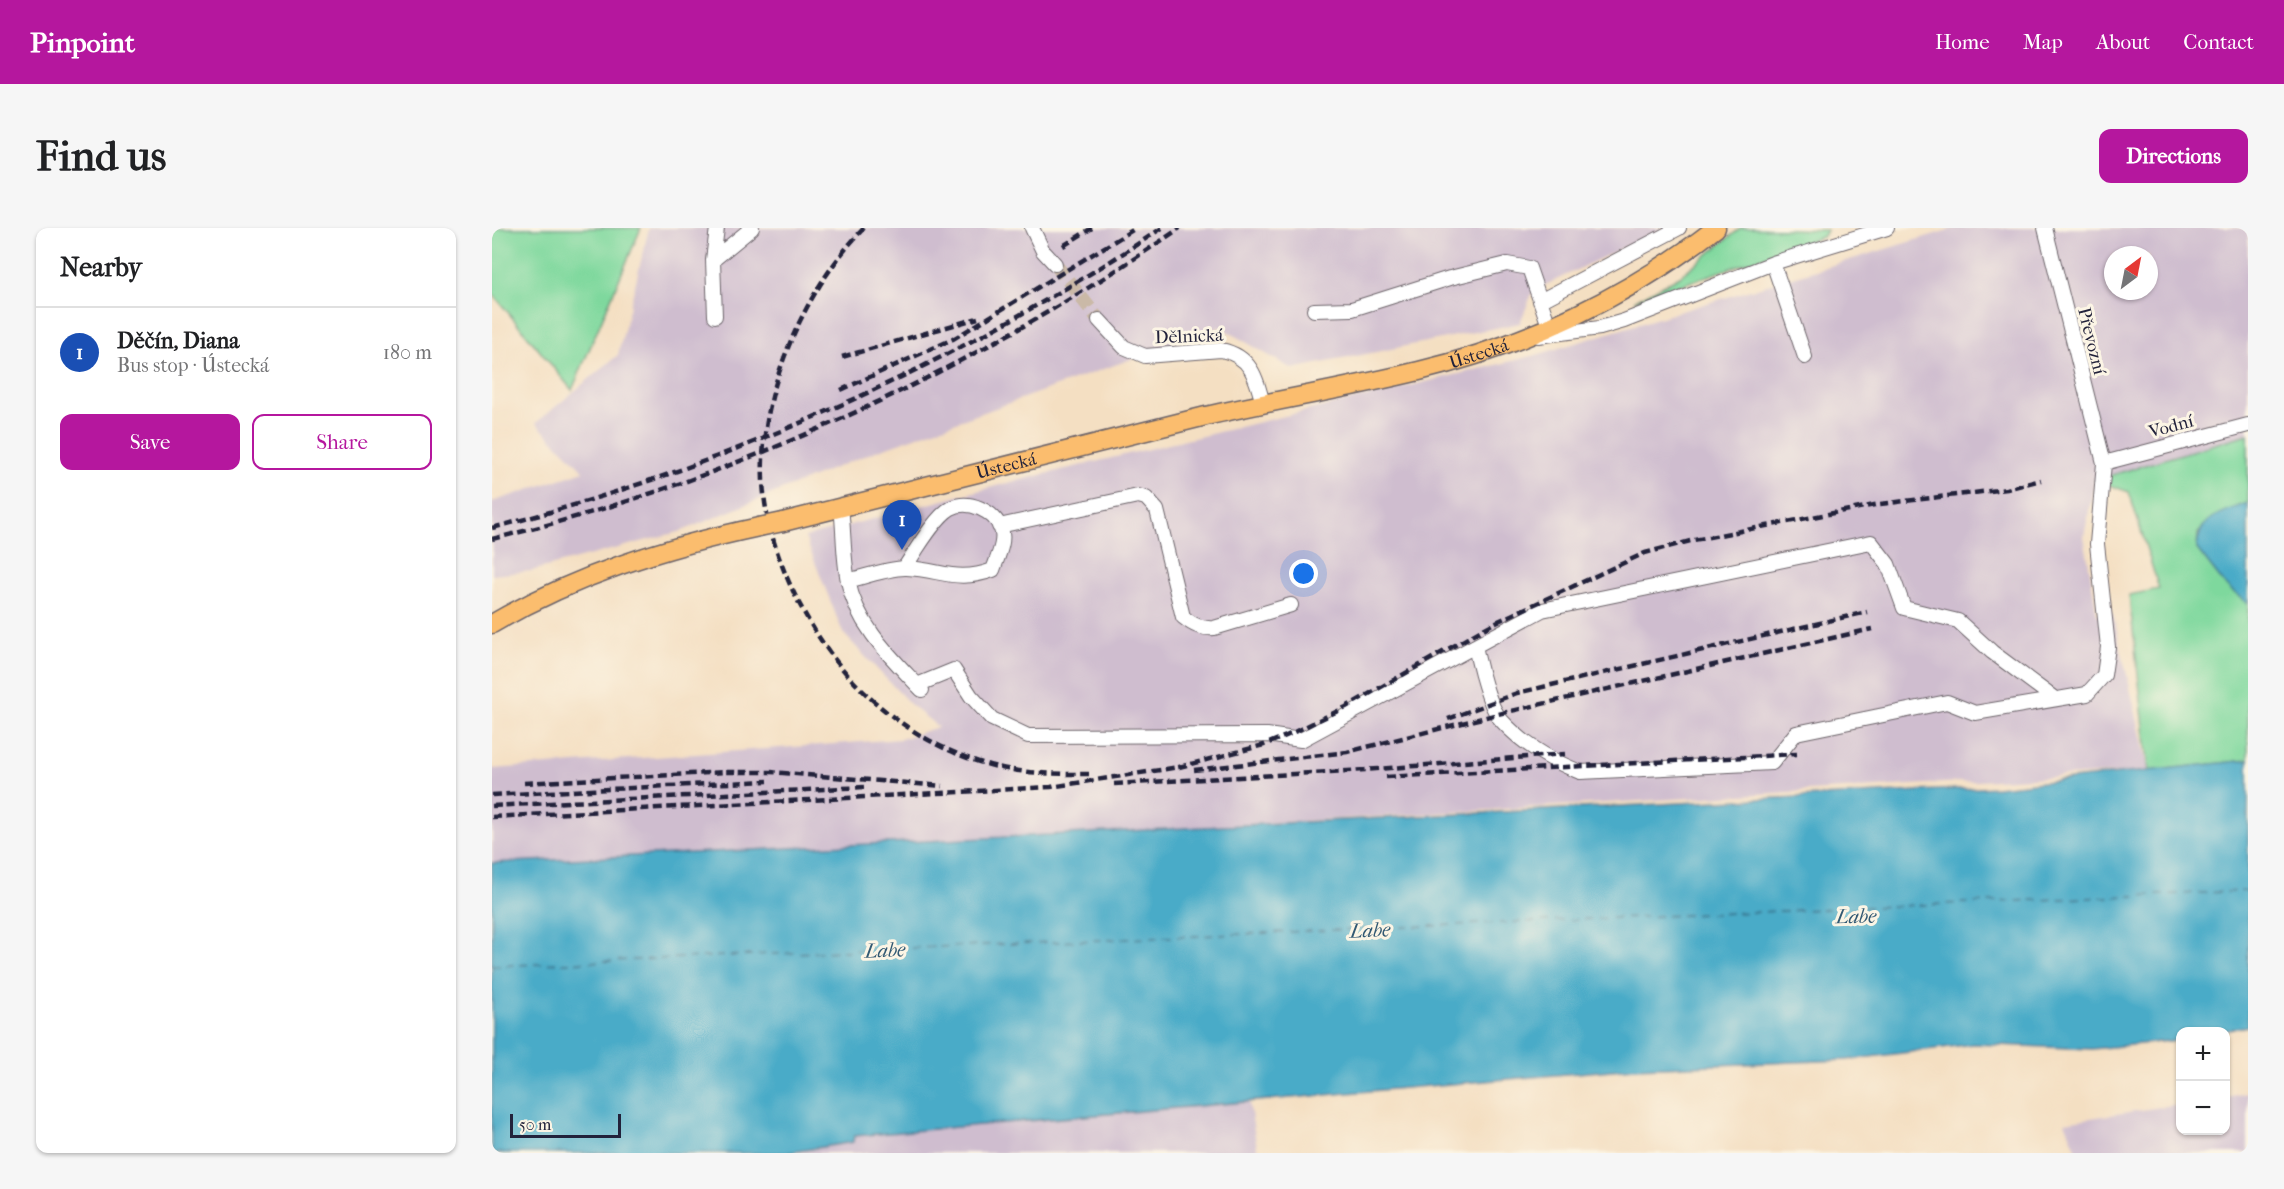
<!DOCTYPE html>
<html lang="en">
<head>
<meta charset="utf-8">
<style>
	:root { --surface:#fff; --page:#f6f6f6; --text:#202124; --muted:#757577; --line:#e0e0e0; --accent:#b5179e }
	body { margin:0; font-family:"IM FELL French Canon",serif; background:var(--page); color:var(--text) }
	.controls { position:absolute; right:18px; bottom:18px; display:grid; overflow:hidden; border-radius:12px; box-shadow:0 2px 4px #0004 }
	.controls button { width:54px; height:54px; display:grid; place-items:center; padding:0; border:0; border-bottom:2px solid var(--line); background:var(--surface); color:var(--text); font:30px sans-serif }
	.compass { position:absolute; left:1612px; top:18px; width:54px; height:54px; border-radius:50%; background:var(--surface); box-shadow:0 2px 4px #0004; rotate:32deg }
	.scale { position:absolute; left:18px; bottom:15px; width:111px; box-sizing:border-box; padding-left:6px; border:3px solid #22223b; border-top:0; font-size:16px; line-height:21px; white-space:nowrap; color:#22223b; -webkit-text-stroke:4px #fcf5e5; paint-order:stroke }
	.you { position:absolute; left:812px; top:346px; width:21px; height:21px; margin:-15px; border:4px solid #fff; border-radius:50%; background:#1a73e8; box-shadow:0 0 0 9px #1a73e833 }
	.badge { display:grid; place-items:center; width:39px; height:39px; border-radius:50%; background:var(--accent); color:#fff; font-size:20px; font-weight:700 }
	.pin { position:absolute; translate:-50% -50px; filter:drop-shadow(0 2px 3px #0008) }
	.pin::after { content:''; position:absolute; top:32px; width:21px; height:18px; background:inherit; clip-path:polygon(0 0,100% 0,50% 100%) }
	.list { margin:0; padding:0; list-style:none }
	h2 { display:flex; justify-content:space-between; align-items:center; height:78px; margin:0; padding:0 24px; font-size:26px }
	h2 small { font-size:20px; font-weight:400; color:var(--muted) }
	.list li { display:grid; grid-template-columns:39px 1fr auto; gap:18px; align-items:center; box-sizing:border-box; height:90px; padding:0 24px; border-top:2px solid var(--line) }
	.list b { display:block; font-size:22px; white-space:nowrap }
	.list p { margin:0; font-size:20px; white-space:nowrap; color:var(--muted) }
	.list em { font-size:20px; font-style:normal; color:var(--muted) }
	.actions { display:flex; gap:12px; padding:18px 24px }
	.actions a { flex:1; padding:14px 0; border:2px solid var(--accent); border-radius:12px; text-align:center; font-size:21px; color:var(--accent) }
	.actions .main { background:var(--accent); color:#fff }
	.map { position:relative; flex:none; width:1756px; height:925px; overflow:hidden; border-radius:12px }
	header { display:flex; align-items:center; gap:36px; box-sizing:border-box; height:84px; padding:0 30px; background:var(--accent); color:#fff }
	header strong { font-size:28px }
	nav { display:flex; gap:33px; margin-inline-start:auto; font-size:21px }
	.intro { display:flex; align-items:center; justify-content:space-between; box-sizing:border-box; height:144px; padding:0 36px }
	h1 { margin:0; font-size:42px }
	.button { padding:15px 27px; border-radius:12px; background:var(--accent); color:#fff; font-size:21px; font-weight:700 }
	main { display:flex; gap:36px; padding:0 36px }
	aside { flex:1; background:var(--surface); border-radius:12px; box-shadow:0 2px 4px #0004 }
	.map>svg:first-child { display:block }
</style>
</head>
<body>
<header>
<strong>Pinpoint</strong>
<nav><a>Home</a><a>Map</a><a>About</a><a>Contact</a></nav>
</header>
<div class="intro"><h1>Find us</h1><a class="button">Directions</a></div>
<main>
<aside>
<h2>Nearby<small></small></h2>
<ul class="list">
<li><span class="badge" style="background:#1a4fb4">1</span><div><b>Děčín, Diana</b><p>Bus stop · Ústecká</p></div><em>180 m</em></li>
</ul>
<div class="actions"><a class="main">Save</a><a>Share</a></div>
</aside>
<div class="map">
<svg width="1756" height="925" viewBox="0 0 1756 925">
	<rect width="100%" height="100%" fill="#fcf5e5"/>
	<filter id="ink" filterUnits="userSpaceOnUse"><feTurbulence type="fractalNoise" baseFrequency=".0167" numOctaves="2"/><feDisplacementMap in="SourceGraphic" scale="12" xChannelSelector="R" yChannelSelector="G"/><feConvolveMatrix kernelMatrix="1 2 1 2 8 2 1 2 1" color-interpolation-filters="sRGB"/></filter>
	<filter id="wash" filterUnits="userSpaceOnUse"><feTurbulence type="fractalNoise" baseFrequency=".008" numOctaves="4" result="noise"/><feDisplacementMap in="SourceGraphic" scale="24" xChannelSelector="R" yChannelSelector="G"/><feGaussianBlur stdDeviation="1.35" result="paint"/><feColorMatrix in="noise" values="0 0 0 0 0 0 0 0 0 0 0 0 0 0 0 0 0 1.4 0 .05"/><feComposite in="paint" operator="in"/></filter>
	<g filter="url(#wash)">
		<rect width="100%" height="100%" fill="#f4dfc2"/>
		<!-- industrial -->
		<path fill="#cfbdcf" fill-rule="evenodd" d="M157,0h1015l-131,63 -13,32 -228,46 -72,-42 -344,124 -194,80 -151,40 -39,4v-73l92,-31 -48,-48 82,-68z
			M1463,0h293v206l-153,46 -11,56 13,79 16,-1 36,157 -967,57 -690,35v-94l409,-30 37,-12 -27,-22 -68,-72 -38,-96 191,-51 537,-130zM1621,27h36v36h-36z
			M1756,865v60h-170l-13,-31 115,-18v26h46v-33z
			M757,874l9,51h-463l58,-11v-6z"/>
		<!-- green -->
		<path fill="#7ed89d" stroke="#507d6c" stroke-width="1.5" d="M0,0h149l-69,162 -80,-97z
			M1249,0l86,2 -5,7 -188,64 46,-25z
			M1756,206v69l-28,11 -22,19 -1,16 28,36 23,19v156l-99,11 -20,-176 30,-6 -30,-97 -34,-12z"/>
		<!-- water -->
		<path fill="#49abc8" stroke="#366682" stroke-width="1.5" d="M1756,275v101l-23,-19 -28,-36c1,-33 24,-36 51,-46z
			M1756,532v266l-29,5 -39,1 -1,8 -87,9 -119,-5 -126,16 -212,8 -781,68 -1,6 -67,11h-294v-290l1505,-76z"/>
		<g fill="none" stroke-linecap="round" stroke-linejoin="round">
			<!-- ferry -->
			<path stroke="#325973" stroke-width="1.5" stroke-dasharray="8 6" stroke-linecap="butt" d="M0,738l1756,-75"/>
		</g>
	</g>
	<g filter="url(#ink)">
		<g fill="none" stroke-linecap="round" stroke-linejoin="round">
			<!-- minor-tunnel -->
			<path stroke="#cab9a7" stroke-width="14" stroke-dasharray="14 7" stroke-linecap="butt" d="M563,36l44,56"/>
			<defs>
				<path id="minor" d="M540,0l11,23 12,13
					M221,32l39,-32
					M1281,35l32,94
					M1048,73l139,-73
					M822,82l38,-1 98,-31 57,-14 22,4 20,58
					M223,88l-2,-56 4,-32
					M607,92l25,27 21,9 76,-6c30,6 35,27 42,54
					M1046,108l62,-8 24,-7 149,-58 114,-35
					M1612,235l144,-38
					M349,279c3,24 2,50 7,74 9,45 44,77 74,109
					M507,298l139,-30 8,2 11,12 26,107c10,8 18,12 31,11l77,-23
					M356,353c15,-4 44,-14 59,-13 35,2 50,15 86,2 4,-12 13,-29 8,-41 -7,-18 -32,-30 -50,-21 -16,9 -36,44 -46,59
					M983,418c4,19 14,62 27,75 21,23 50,40 78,51l192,-9 24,-30 151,-31 28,11 112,-19 17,-19 4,-28 -11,-103 7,-81 -59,-235
					M425,457l37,-15 17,26 21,23 36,17 239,-1 34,5 241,-130 329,-68 17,22 16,44 54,13 34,31 63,47"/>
				<g id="major">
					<path id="s1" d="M291,294c141,-35 282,-72 423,-106 71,-16 143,-28 213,-45 108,-26 210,-75 297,-143"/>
					<path d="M0,396c84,-49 173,-77 267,-97"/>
				</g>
			</defs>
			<!-- minor casing -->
			<use href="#minor" stroke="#6c646a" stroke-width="16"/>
			<!-- major casing -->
			<use href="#major" stroke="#6c646a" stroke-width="21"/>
			<!-- minor -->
			<use href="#minor" stroke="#fff" stroke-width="14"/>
			<!-- major -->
			<use href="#major" stroke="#fbbd6e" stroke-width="18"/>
			<!-- rail -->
			<path stroke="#22223b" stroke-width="4.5" stroke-dasharray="9 4.5" stroke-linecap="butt" d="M372,0c-68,71 -118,192 -96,291 11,49 33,94 62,134 38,52 94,93 156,111 33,10 69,10 103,10
				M571,18l29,-18
				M350,129l136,-39
				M349,162l112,-51 183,-111
				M0,300c238,-62 465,-164 670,-300
				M0,311c243,-58 483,-170 688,-311
				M956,491l69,-26 350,-81
				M702,542l153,-18 151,-38 374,-85
				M894,549l411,-23
				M32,555l202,-11h45l172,14
				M622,556l251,-14 200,-16
				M0,567l276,-14
				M0,578l372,-19
				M0,589l559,-30 128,-20 85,-22 22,-9 60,-29 148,-84 151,-70 49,-13 186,-36 127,-15 34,-9"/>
			<defs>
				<path id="major-bridge" d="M267,299l24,-5"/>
			</defs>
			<!-- major-bridge casing -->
			<use href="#major-bridge" stroke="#6c646a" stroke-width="21" stroke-linecap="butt"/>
			<!-- major-bridge -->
			<use href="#major-bridge" stroke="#fbbd6e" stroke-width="18"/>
		</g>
	</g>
	<g text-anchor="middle" stroke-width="6" stroke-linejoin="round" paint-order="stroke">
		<!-- street labels -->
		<g font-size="18" fill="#22223b" stroke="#fcf5e5">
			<text transform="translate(697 108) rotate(-2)" y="6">Dělnická</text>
			<text transform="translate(1600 113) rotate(76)" y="6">Převozní</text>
			<text dy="6" stroke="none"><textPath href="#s1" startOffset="716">Ústecká</textPath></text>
			<text transform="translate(1679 198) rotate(-15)" y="6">Vodní</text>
			<text dy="6" stroke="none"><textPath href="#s1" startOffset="230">Ústecká</textPath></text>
		</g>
		<!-- water labels -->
		<g font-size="20" font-style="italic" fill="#325973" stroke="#fcf5e5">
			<text transform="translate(1364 688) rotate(-1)" y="7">Labe</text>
			<text transform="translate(878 702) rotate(-2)" y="7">Labe</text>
			<text transform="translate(393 722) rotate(-2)" y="7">Labe</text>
		</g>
	</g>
</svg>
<div class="controls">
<button>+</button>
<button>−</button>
</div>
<svg class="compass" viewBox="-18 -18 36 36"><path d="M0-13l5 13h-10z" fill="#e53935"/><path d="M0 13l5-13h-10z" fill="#757577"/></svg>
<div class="scale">50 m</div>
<div class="you"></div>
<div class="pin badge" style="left:410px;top:322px;background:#1a4fb4">1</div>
</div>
</main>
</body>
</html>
